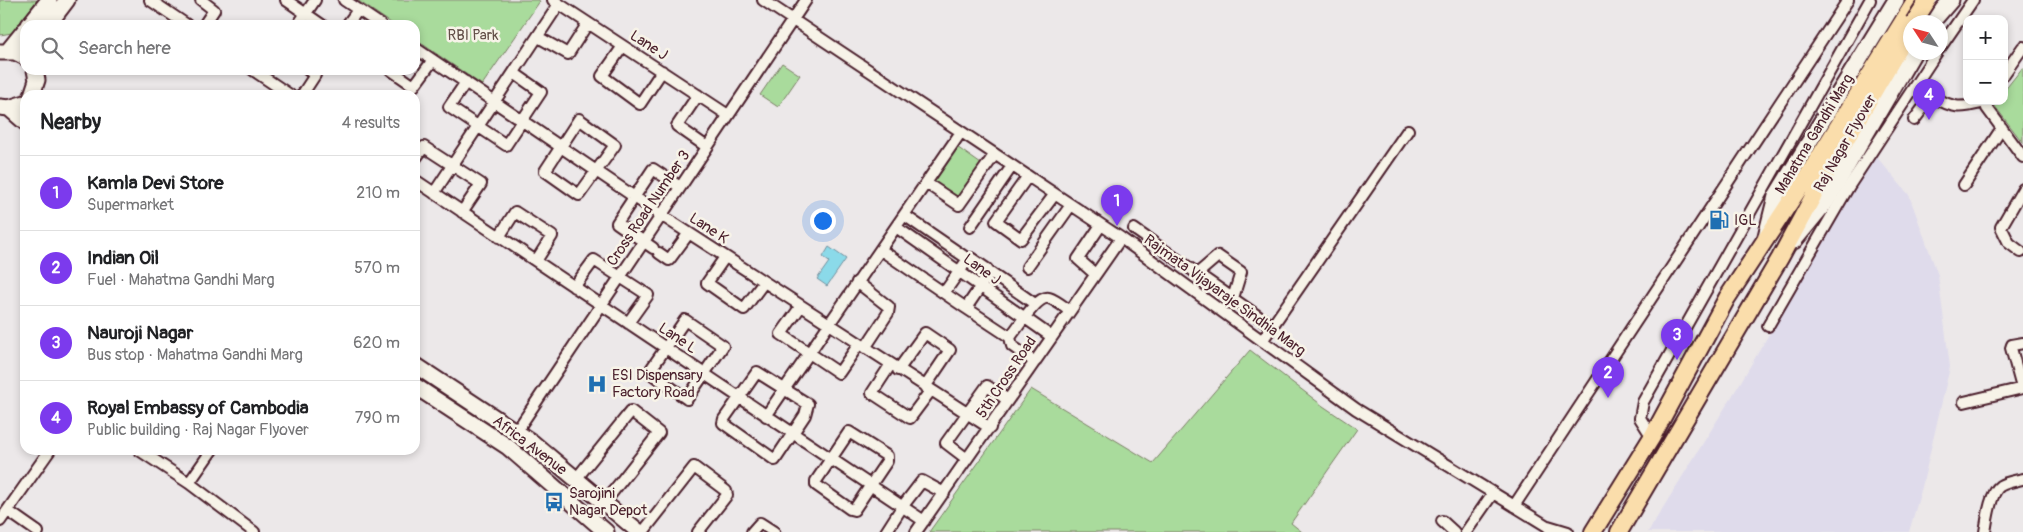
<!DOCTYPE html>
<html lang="en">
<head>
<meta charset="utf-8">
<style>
	:root { --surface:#fff; --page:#f6f6f6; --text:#202124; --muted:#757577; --line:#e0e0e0; --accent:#7c3aed }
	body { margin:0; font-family:Pangolin,sans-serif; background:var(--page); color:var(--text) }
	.controls { position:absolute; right:15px; top:15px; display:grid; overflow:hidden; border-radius:10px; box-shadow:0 2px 8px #0003 }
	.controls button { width:45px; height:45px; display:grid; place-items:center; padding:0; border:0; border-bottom:1px solid var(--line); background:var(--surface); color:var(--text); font:25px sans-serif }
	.compass { position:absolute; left:1903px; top:15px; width:45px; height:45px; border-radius:50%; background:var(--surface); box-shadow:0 2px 8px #0003; rotate:306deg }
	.you { position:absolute; left:822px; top:220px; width:18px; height:18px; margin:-12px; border:4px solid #fff; border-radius:50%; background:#1a73e8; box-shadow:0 0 0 8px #1a73e833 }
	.badge { display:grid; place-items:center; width:32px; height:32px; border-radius:50%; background:var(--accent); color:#fff; font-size:16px; font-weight:700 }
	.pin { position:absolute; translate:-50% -41px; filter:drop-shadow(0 1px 2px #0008) }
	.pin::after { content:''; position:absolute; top:26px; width:18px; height:15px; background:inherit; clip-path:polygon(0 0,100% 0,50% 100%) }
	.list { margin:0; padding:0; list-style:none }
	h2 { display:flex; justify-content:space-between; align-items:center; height:65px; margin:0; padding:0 20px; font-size:21px }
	h2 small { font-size:16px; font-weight:400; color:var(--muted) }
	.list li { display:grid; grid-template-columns:32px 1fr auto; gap:15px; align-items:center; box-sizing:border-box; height:75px; padding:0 20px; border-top:1px solid var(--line) }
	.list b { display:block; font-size:19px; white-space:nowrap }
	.list p { margin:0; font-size:16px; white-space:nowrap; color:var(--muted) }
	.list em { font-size:16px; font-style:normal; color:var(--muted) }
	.icon { flex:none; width:28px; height:28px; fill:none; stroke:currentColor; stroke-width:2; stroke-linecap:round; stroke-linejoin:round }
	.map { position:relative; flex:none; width:2023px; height:532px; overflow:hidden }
	.search { position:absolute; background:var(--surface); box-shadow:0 2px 8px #0003; left:20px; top:20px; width:400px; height:55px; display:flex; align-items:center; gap:12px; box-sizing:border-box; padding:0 18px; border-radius:15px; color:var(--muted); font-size:19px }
	.panel { position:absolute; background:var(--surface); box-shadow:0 2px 8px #0003; left:20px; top:90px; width:400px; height:365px; border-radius:15px }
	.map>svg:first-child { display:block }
</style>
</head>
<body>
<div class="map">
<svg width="2023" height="532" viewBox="0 0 2023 532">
	<rect width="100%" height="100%" fill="#ece8e9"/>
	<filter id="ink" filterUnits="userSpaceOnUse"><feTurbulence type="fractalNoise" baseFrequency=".02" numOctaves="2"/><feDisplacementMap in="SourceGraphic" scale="10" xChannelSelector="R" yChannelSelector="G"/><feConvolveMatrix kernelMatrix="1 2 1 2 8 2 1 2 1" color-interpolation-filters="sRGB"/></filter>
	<g filter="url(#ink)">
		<!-- built -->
		<path fill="#dfdbeb" d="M1875,155l34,40 29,80 12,92 -28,120 -13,45h-261l91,-147z"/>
		<!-- green -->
		<path fill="#a9db9c" stroke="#7a7d64" d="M0,0h37l-25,33 -12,2z
			M357,0h181l2,1 -58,84 -67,-46v-14h-21z
			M782,63l18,12 -22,32 -18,-12z
			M2023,67v76l-29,-38 2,-4h8v-10z
			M957,147l24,17 -24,35 -25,-17z
			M1250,350l73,56 34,23 -66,94 11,9h-373l102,-143 122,74z"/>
		<!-- water -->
		<path fill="#8bdae9" stroke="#718f9d" d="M829,247l17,12 -19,27 -10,-7 12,-17 -6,-5z"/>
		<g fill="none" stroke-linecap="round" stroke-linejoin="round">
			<defs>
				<path id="street" d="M150,0l37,25
					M201,0l13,10 -10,15
					M286,0l36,25
					M344,0l37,25
					M553,0l175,115
					M763,0l358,238 235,171 191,117 6,6
					M298,25l17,-25
					M347,25l11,-15
					M538,37l30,17 20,-31
					M623,46l-21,30 38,28 22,-33
					M415,48l246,167 329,213
					M1940,48l33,-48
					M253,70l37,25
					M391,70l23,16 19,-26
					M2004,74l19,-27
					M466,82l-17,25 57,38 35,-53 -27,-19
					M302,95l13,-20 -7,-5
					M698,95l-21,31 30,21
					M1986,101l1,7 36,49
					M579,119l36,26 -36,50 -34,-24z
					M1914,120l18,-24c23,14 29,12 54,6
					M415,159l9,-12 57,37 -19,28
					M1028,176l-32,45 25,18 34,-45
					M415,180l509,341
					M926,183l33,22 36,-51
					M1964,185l38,-57
					M434,193l125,-189
					M904,215l64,44
					M896,227l156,110
					M970,227l42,-61
					M1134,229l138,97
					M499,237l16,-25 37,24 -16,25
					M653,248l-36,-25 36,-54 27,18
					M881,250l63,43 24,-34 3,-1 16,11 2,5 -23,34 44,29
					M2021,252l-12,-9 -8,-16 22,-38
					M659,253l10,7 20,-27
					M725,257l-18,26 37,26 20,-27
					M1027,267l44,-62
					M989,272l46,32
					M1095,274l-17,-15 23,-34
					M1197,274l21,-18 23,16 -8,26
					M857,282l32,25 -1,6 -23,35
					M574,287l20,-27 54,35 -20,28
					M944,293l22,15
					M801,306l-20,28 58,39 20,-29
					M685,320l38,26 -36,53 -38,-27z
					M1768,326l81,-140 88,-134
					M1262,341l146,-211
					M1035,362l-23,-16 -2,-9c8,-9 27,-42 39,-39 7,2 15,9 21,13
					M891,364l-19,29 38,25 21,-28
					M898,370l27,-37 25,17 -25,37
					M757,372l51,32 -3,11 -30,45 -52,-37 1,-4z
					M2022,388l-11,-40 1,-3 11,-2
					M1964,402l59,-14
					M766,416l195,-284
					M516,432l290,-432
					M849,432l38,24v5l-33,49 -4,-1 -34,-24v-4z
					M1652,437l-12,-19 3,-16 227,-402
					M139,450l50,33 65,49
					M967,459l-21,-16 41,-57 21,14
					M576,479l55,-68 28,22 -55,70
					M189,483l23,-33
					M1514,506l334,-506
					M8,511l30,21
					M0,521l50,-71
					M1442,521l12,11
					M1548,526l20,6
					M643,532l51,-65 32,24 1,4 -29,37
					M752,532l8,-9 14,9
					M886,532l16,-25 20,-26 22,12
					M916,532l205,-294
					M1466,532l27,-39
					M1985,532c2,-11 5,-39 15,-46 6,-4 15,-5 23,-7"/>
				<path id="secondary" d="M1932,22l19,-22
					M29,25l20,-25
					M48,25l19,-25
					M8,51l17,-21
					M0,52h15l10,5
					M32,95l5,-15 -2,-10
					M0,107l9,1 16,-5
					M9,108l16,14
					M1766,236l10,-40 120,-196
					M1794,241l32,-39 88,-150
					M415,365l118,78 106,89
					M415,386l93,61 98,85"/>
				<path id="primary" d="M1593,532l59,-95 75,-139 79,-120 110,-178
					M1619,532l161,-274 36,-67 90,-155"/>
			</defs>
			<!-- street casing -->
			<use href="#street" stroke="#4a1f2b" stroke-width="14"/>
			<!-- secondary casing -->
			<use href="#secondary" stroke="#4a1f2b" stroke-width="19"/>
			<!-- primary casing -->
			<use href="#primary" stroke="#4a1f2b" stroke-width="20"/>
			<!-- street -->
			<use href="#street" stroke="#f7f3e8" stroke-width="10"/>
			<!-- secondary -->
			<use href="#secondary" stroke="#f7f3e8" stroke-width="15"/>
			<!-- primary -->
			<use href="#primary" stroke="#faddab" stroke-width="16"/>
			<defs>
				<path id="primary-bridge" d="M1914,22l14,-22"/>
			</defs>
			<!-- primary-bridge casing -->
			<use href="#primary-bridge" stroke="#4a1f2b" stroke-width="20" stroke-linecap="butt"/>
			<!-- primary-bridge -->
			<use href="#primary-bridge" stroke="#faddab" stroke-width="16"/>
		</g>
	</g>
	<!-- icons -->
	<defs>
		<symbol id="fuel-bare" viewBox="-9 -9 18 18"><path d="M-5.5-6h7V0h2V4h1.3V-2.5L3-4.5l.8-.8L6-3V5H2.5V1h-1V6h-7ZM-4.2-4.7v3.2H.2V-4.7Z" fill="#1f6fb2" stroke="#f7f3e8" stroke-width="2.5" paint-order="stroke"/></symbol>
		<symbol id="hospital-bare" viewBox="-9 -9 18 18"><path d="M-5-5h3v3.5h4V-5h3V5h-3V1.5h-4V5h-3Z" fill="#1f6fb2" stroke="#f7f3e8" stroke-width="2.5" paint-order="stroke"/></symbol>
		<symbol id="bus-bare" viewBox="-9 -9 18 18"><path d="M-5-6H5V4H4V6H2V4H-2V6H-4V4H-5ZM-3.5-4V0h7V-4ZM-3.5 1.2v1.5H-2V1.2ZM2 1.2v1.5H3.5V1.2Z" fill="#1f6fb2" stroke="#f7f3e8" stroke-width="2.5" paint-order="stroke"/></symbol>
	</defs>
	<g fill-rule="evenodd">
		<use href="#fuel-bare" x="1705" y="206" width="28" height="28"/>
		<use href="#hospital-bare" x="583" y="370" width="28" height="28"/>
		<use href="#bus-bare" x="540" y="488" width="28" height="28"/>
	</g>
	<g text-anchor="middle" stroke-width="5" stroke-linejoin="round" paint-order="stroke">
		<!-- park labels -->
		<g font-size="15" fill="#624e47" stroke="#f7f3e8">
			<text x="473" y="40">RBI Park</text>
		</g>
		<!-- street labels -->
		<g font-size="15" fill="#4a1f2b" stroke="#f7f3e8">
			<text transform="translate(649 45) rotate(33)" y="5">Lane J</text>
			<text transform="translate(1814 134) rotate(-59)" y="5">Mahatma Gandhi Marg</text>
			<text transform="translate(1845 143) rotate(-60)" y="5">Raj Nagar Flyover</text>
			<text transform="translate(648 208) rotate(-56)" y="5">Cross Road Number 3</text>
			<text transform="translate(709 228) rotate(33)" y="5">Lane K</text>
			<text transform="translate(982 269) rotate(36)" y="5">Lane J</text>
			<text transform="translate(1225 295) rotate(36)" y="5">Rajmata Vijayaraje Sindhia Marg</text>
			<text transform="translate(678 338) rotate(34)" y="5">Lane L</text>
			<text transform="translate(1006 377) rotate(-56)" y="5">5th Cross Road</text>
			<text transform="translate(530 445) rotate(37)" y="5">Africa Avenue</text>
		</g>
		<!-- poi labels -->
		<g font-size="15" fill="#4a1f2b" stroke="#f7f3e8" text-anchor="start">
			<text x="1734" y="225">IGL</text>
			<text x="612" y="380">ESI Dispensary<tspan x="612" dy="17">Factory Road</tspan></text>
			<text x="569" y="498">Sarojini<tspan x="569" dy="17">Nagar Depot</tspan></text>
		</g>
	</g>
</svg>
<div class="controls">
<button>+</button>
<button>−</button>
</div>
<svg class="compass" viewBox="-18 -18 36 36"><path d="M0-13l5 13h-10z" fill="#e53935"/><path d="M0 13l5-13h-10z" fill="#757577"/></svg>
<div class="you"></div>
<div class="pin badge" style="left:1117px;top:226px">1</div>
<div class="pin badge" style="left:1608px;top:398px">2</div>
<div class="pin badge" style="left:1677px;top:360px">3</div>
<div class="pin badge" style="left:1929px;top:120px">4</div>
<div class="search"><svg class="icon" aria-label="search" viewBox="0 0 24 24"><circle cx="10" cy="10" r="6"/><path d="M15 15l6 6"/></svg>Search here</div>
<section class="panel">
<h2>Nearby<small>4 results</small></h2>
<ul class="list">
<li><span class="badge">1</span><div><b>Kamla Devi Store</b><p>Supermarket</p></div><em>210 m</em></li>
<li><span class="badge">2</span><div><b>Indian Oil</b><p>Fuel · Mahatma Gandhi Marg</p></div><em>570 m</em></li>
<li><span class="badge">3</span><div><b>Nauroji Nagar</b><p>Bus stop · Mahatma Gandhi Marg</p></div><em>620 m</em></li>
<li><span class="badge">4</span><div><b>Royal Embassy of Cambodia</b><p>Public building · Raj Nagar Flyover</p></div><em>790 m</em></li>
</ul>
</section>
</div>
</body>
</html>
